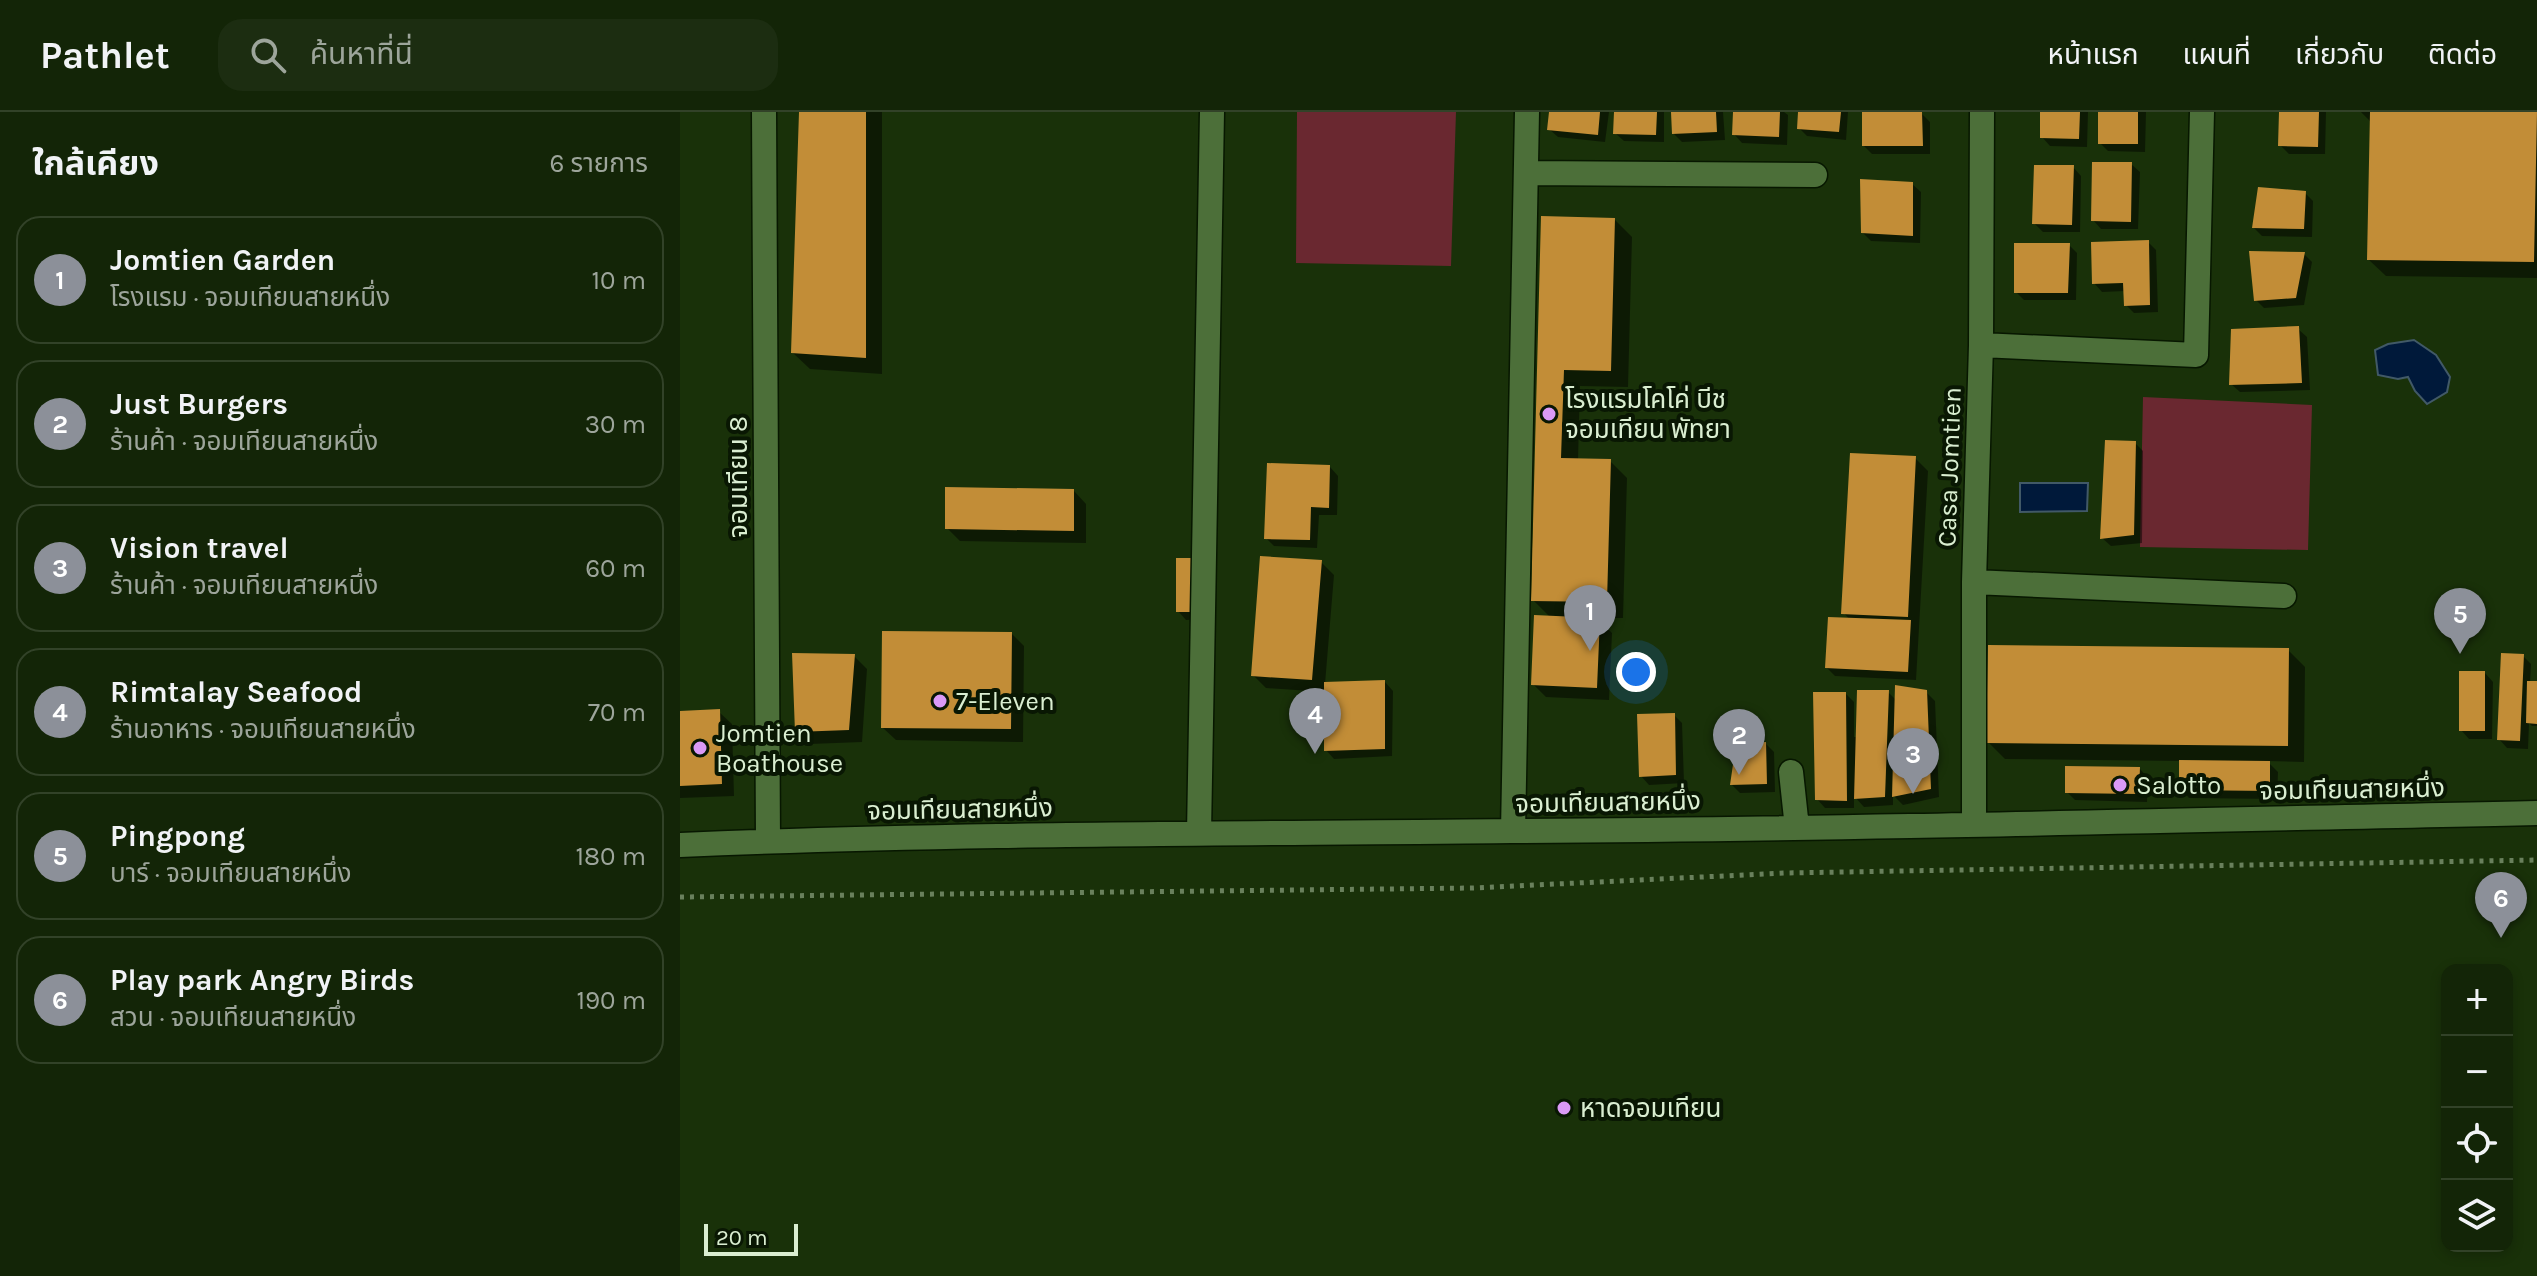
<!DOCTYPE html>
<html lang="th">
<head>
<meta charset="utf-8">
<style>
	:root { --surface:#132507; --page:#1c2d11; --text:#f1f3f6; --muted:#9da59b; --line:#324228; --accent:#8c9099 }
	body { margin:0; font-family:Karla,"Noto Sans Thai",sans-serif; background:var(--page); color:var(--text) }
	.controls { position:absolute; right:24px; bottom:24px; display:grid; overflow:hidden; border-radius:16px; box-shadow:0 4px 12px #0003 }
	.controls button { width:72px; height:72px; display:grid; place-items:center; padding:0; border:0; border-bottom:2px solid var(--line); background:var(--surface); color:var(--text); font:40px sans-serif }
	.scale { position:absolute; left:24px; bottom:20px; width:94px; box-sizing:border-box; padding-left:8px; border:4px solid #daeed1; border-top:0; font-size:22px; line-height:28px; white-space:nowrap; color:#daeed1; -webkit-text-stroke:6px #091703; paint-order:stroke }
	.you { position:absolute; left:956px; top:560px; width:28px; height:28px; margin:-20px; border:6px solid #fff; border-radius:50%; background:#1a73e8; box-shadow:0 0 0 12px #1a73e833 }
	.badge { display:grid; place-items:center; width:52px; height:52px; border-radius:50%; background:var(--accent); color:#fff; font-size:26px; font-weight:700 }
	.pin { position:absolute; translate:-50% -66px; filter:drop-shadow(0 2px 4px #0008) }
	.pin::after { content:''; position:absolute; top:42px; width:28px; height:24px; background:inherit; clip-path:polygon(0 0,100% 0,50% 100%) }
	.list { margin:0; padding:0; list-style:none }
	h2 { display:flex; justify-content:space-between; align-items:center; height:104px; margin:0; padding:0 32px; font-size:34px }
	h2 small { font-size:26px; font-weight:400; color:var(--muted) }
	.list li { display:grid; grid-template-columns:52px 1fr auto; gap:24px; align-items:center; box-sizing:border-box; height:128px; margin:0 16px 16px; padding:0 16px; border:2px solid var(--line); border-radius:24px }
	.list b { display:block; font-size:30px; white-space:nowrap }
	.list p { margin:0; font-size:26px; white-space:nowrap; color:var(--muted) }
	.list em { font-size:26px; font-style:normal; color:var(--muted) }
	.icon { flex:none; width:44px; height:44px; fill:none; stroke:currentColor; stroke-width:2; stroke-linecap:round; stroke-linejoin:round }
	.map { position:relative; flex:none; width:1857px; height:1164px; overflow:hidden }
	header { display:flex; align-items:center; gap:48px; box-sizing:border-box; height:112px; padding:0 40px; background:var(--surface); border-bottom:2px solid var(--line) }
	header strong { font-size:38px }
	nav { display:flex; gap:44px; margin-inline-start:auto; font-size:28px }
	.search { width:560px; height:72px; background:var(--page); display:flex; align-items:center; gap:20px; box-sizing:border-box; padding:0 28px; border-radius:24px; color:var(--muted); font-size:30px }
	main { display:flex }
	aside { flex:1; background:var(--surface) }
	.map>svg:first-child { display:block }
</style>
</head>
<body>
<header>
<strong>Pathlet</strong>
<div class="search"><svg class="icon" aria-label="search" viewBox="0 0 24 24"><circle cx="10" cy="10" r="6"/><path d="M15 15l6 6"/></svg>ค้นหาที่นี่</div>
<nav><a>หน้าแรก</a><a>แผนที่</a><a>เกี่ยวกับ</a><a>ติดต่อ</a></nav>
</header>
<main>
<aside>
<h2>ใกล้เคียง<small>6 รายการ</small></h2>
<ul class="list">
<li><span class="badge">1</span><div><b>Jomtien Garden</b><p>โรงแรม · จอมเทียนสายหนึ่ง</p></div><em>10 m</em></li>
<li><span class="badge">2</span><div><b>Just Burgers</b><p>ร้านค้า · จอมเทียนสายหนึ่ง</p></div><em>30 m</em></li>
<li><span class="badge">3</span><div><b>Vision travel</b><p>ร้านค้า · จอมเทียนสายหนึ่ง</p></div><em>60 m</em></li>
<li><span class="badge">4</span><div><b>Rimtalay Seafood</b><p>ร้านอาหาร · จอมเทียนสายหนึ่ง</p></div><em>70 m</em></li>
<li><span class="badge">5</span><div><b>Pingpong</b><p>บาร์ · จอมเทียนสายหนึ่ง</p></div><em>180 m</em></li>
<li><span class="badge">6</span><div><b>Play park Angry Birds</b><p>สวน · จอมเทียนสายหนึ่ง</p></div><em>190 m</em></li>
</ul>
</aside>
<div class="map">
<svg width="1857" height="1164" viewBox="0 0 1857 1164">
	<rect width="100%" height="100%" fill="#193109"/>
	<!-- green -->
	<path fill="#6a2830" d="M617,0h159l-5,154 -155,-3z
		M1463,285l169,8 -4,145 -168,-3z"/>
	<!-- water -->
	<path fill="#00193a" stroke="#415967" stroke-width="2" d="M1734,228l22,15 14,22 -3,15 -20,12 -12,-13 -7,-14 -10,2 -20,-4 -3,-25 13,-6z
		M1340,371h68l-1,28 -67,1z"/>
	<!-- shadow -->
	<path fill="#0007" d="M121,0h81v262l-72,-5 -17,-16z
		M871,0h58l-4,30 -47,-5 -9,-8z
		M936,0h48v30l-40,-1 -9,-8z
		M993,0h50l2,28 -43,2 -8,-8z
		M1055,0h49l4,3 -1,30 -45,-2 -8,-9z
		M1120,0h48l-2,28 -39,-4 -8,-8z
		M1362,0h46l-1,35 -37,-1 -8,-9z
		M1420,0h46l-1,40 -37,-1 -8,-8z
		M1601,0h45l-1,42h-36l-9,-9z
		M1681,0h176v166l-151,-2 -17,-16 3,-137z
		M1241,1l9,9v32h-58l-8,-8z
		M1451,52l9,8 -2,57h-37l-8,-9z
		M1393,55l8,9 -1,56h-37l-9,-9z
		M1232,72l9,8 -1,51 -49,-2 -8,-8z
		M1625,81l8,8 -1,36 -50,-1 -8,-8z
		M863,106l72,2 17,17 -4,150 -48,-1 -2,74 32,1 17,17 -4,140h-26l15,15 -3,67 -63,-3 -13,-13 18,-66 -18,-18z
		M1468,130l8,8 2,62 -24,1 -8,-8 -1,-14 -23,1 -8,-9z
		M1389,133l8,8 -1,47h-52l-8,-8z
		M1624,142l8,8 -8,43 -40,3 -8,-8z
		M1618,217l9,8 3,53 -70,2 -9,-8z
		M1455,331l8,8 -1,92 -31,3 -9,-8z
		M1235,346l13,13 -12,209 -81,-4 -8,-8 23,-48 -6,-7z
		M650,355l8,9 -1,39h-18l-2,33 -43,-2 -8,-8z
		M394,379l12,13v39l-126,-2 -13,-13z
		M517,448l9,59 -20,1 -8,-9z
		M641,450l13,13 -9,109 60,-2 8,9 -1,65 -58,3 -8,-9v-58l-60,-4 -13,-13z
		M332,522l12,12 -1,96 -127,-2 -13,-12z
		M1608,538l17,17 -1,95 -37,-1 11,11 -1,27 -88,-1 -8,-9v-28l-176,-2 -17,-17z
		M174,544l13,13 -5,73 -52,2 -13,-13z
		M1843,544l8,8 -1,19h7v43h-5l-3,-3 -1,26 -21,-1 -8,-9z
		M1805,561l8,9 -1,57h-23l-8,-9z
		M1208,580l9,9 29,-9 9,9 4,96 -36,8 -10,-10v10l-29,2 -10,-11v12h-29l-8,-9 29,-105 8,8v35h4z
		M39,600l13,12 2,72 -54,2v-85z
		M994,603l8,8 2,60 -35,2 -8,-9z
		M1086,632l8,8 1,40 -35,1 -8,-8z
		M1460,657l8,9 -1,24 -72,-2 -8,-8z"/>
	<!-- building -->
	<path fill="#c28d37" d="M119,0h67v246l-75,-5z
		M869,0h51l-2,23 -51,-5z
		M934,0h43l-1,23 -43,-1z
		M991,0h45l1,20 -45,2z
		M1053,0h47l-1,25 -47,-2z
		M1118,0h43l-2,20 -42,-3z
		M1182,0h60l1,34h-61z
		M1360,0h40l-1,27 -39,-1z
		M1418,0h40v32h-40z
		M1599,0h40l-1,35 -40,-1z
		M1690,0h167l-3,150 -167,-2z
		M1412,50h40l-1,60 -40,-1z
		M1354,53h40l-2,60 -40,-1z
		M1180,67l53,3v54l-52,-3z
		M1578,75l48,4 -2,38 -52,-1z
		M861,104l74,2 -4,153 -47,-1 -3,88 50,1 -4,143 -76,-1z
		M1469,128l1,65 -26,1 -1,-23 -31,1 -1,-42z
		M1334,131h56l-2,50h-54z
		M1569,139l56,1 -9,46 -42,3z
		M1619,214l3,57 -73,2 2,-56z
		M1425,328l31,1 -2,94 -34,4z
		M1170,341l66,3 -8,161 -67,-3z
		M587,351l63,2 -1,43 -18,-1 -1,33 -46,-1z
		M265,375l129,2v42l-129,-2z
		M580,444l62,4 -10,120 -61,-4z
		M496,446h22v54h-22z
		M854,503l66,3 -3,70 -66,-3z
		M1148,505l83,3 -3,52 -83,-4z
		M202,519l130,1 -1,97 -130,-1z
		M1308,533l301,3 -1,98 -302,-3z
		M112,541l63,1 -6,76 -54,2z
		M1821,541l23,1 -4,87 -23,-1z
		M1779,559h26v60h-26z
		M705,568v69l-61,2v-69z
		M1847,569h10v43l-11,-1z
		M1215,573l32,5 4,99 -39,8z
		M1177,578h32l-4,107 -31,2z
		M1133,580h33l1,109 -32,-1z
		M40,597l2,75 -42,2v-75z
		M995,601l1,62 -37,2 -2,-63z
		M1086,630l1,42 -37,1 6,-41z
		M1499,648l91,1v30l-91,-1z
		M1385,654l75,1 -1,27 -74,-1z"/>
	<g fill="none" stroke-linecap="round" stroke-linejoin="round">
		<defs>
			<path id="minor" d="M84,0l4,729
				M846,61l289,2
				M1301,233l215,10 6,-243
				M1294,470l310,14
				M1111,660l6,56
				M1294,711v-241l7,-237 1,-233
				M833,719l14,-719
				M519,721l13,-721
				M0,733c277,-12 554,-11 831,-14 342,-2 684,-11 1026,-18"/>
		</defs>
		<!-- minor casing -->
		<use href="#minor" stroke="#071700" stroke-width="27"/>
		<!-- path -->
		<path stroke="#69805c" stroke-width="5" stroke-dasharray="4 6" stroke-linecap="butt" d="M0,785l793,-9 312,-15 752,-13"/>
		<!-- minor -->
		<use href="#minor" stroke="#4c6f39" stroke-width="24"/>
	</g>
	<!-- markers -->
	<g fill="#db9af6" stroke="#091703" stroke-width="3">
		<circle cx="869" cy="302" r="8"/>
		<circle cx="260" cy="589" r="8"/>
		<circle cx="20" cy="636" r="8"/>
		<circle cx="1440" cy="673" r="8"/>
		<circle cx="884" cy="996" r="8"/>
	</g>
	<g text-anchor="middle" stroke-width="8" stroke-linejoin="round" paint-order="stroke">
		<!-- poi labels -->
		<g font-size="26" fill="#daeed1" stroke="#091703" text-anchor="start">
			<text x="885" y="296">โรงแรมโคโค่ บีช<tspan x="885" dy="30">จอมเทียน พัทยา</tspan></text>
			<text x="276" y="598">7-Eleven</text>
			<text x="36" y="630">Jomtien<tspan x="36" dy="30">Boathouse</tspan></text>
			<text x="1456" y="682">Salotto</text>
			<text x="900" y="1005">หาดจอมเทียน</text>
		</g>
		<!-- street labels -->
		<g font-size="26" fill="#daeed1" stroke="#091703">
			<text transform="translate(1269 355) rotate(-88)" y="9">Casa Jomtien</text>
			<text transform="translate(58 365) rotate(-90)" y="9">จอมเทียน 8</text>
			<text transform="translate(1672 677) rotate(-1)" y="9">จอมเทียนสายหนึ่ง</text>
			<text transform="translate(928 690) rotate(-1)" y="9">จอมเทียนสายหนึ่ง</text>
			<text transform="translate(280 697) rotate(-1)" y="9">จอมเทียนสายหนึ่ง</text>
		</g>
	</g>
</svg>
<div class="controls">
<button>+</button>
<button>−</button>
<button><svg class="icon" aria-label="locate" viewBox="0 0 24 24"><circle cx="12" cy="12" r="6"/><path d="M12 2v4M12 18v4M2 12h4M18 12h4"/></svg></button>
<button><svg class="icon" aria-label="layers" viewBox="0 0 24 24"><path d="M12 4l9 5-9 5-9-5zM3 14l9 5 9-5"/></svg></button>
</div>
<div class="scale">20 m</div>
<div class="you"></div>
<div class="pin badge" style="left:910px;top:539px">1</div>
<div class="pin badge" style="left:1059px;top:663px">2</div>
<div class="pin badge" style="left:1233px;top:682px">3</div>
<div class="pin badge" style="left:635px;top:642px">4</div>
<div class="pin badge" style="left:1780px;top:542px">5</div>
<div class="pin badge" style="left:1821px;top:826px">6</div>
</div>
</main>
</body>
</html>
